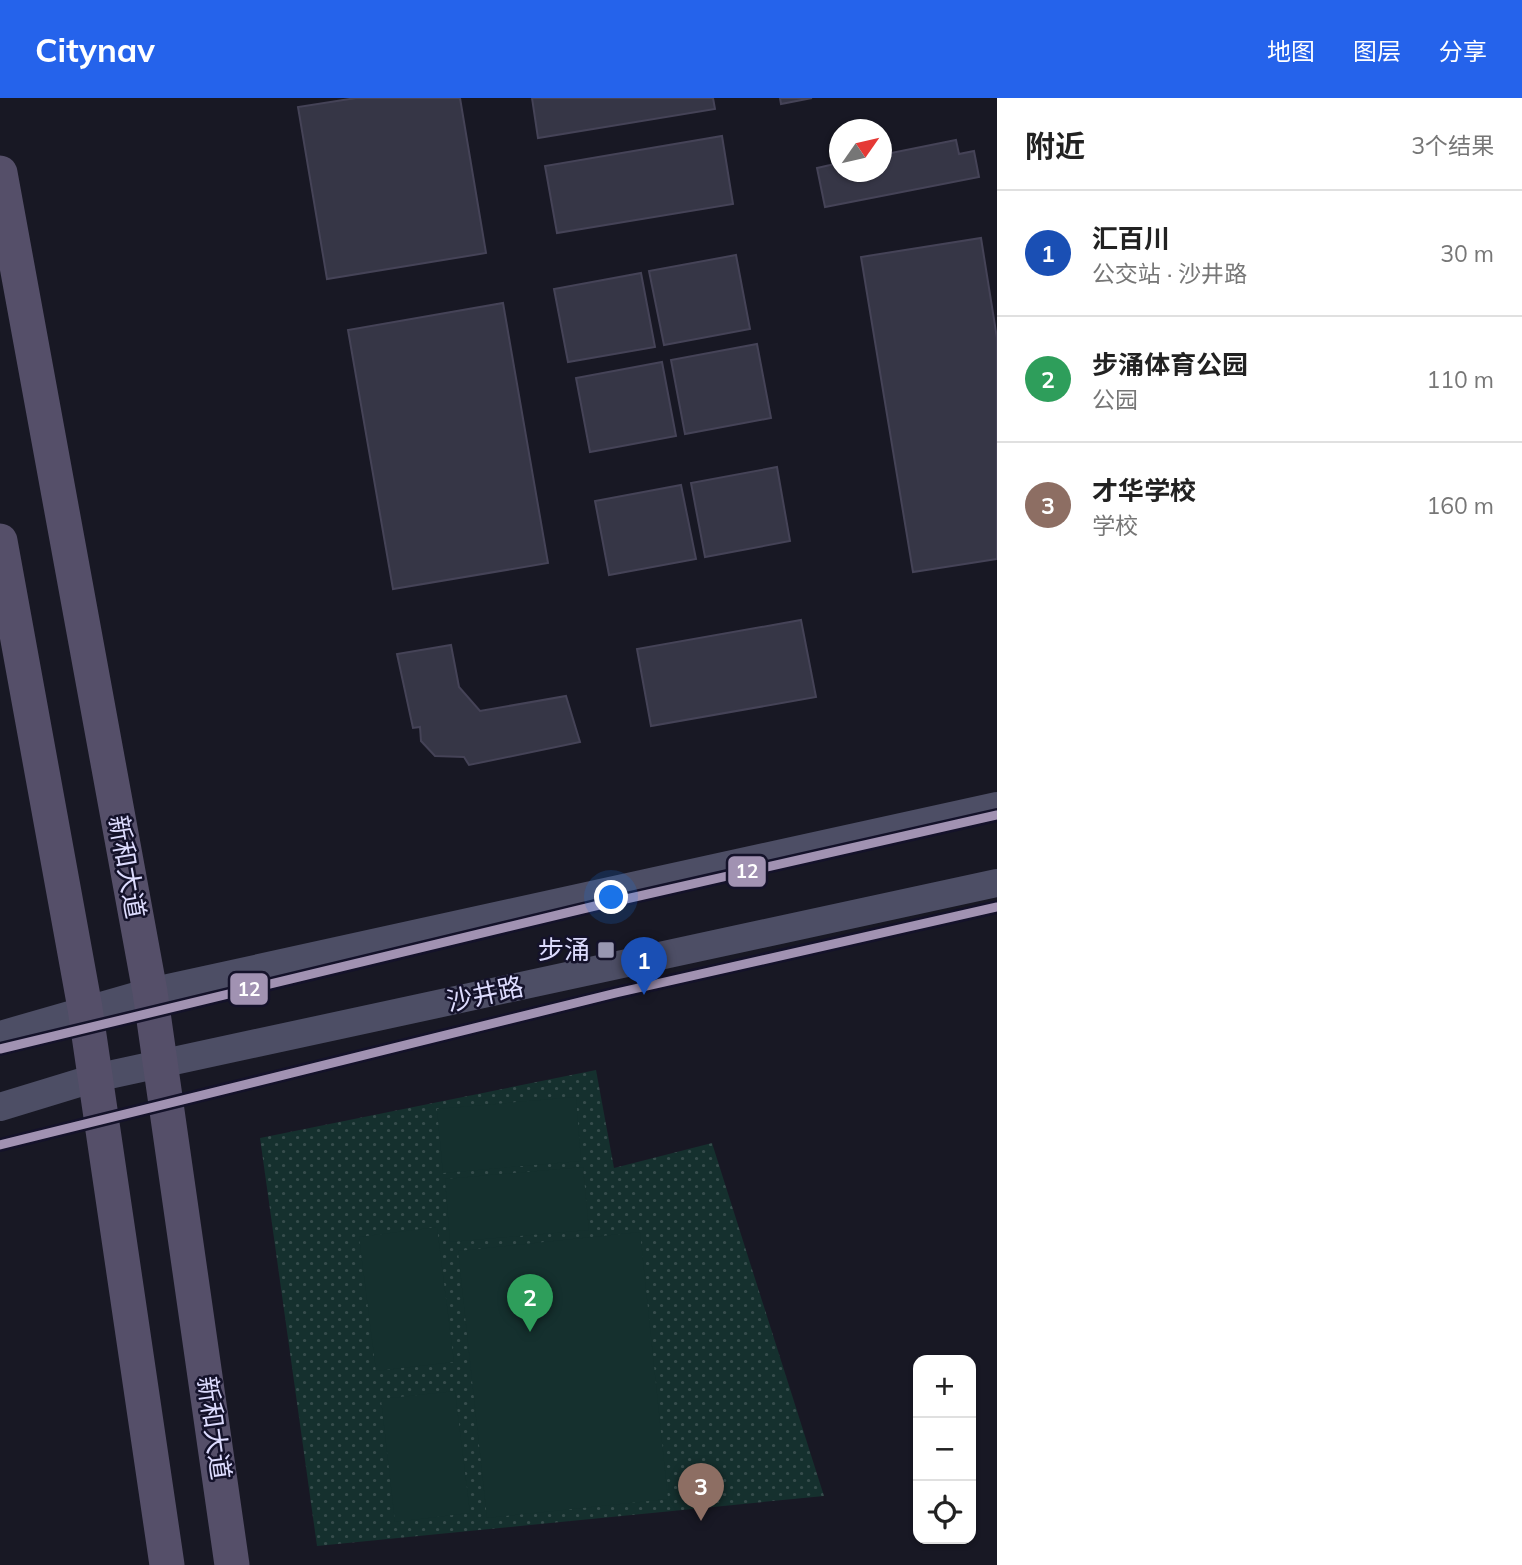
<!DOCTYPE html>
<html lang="zh">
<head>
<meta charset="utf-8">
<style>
	:root { --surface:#fff; --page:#f2f2f2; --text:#222; --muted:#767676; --line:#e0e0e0; --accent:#2563eb }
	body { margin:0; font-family:Mulish,"Noto Sans SC",sans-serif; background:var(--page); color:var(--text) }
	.controls { position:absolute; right:21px; bottom:21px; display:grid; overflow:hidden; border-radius:14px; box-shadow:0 2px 5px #0004 }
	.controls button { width:63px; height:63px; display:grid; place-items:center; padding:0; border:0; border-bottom:2px solid var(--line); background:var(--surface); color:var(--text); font:35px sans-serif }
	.compass { position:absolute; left:829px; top:21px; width:63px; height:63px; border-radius:50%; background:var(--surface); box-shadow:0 2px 5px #0004; rotate:56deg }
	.you { position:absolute; left:612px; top:800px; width:24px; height:24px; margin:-18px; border:5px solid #fff; border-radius:50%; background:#1a73e8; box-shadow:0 0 0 10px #1a73e833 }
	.badge { display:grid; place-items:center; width:46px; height:46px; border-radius:50%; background:var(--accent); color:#fff; font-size:23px; font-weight:700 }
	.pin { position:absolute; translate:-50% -58px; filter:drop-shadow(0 2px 4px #0008) }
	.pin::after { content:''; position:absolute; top:37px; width:24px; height:21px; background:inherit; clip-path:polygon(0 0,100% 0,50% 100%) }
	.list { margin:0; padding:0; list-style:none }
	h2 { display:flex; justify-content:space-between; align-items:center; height:91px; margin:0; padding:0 28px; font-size:30px }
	h2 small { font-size:23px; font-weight:400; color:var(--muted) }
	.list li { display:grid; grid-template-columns:46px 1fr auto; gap:21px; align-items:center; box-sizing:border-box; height:126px; padding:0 28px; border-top:2px solid var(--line) }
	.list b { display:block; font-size:26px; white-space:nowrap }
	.list p { margin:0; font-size:23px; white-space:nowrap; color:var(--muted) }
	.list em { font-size:23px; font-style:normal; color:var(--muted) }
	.icon { flex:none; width:38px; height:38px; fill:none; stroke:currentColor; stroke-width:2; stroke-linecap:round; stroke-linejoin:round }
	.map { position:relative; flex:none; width:997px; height:1467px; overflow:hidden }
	header { display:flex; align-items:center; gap:42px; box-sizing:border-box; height:98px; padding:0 35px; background:var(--accent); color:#fff }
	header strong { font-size:33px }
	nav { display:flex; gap:38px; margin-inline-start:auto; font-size:24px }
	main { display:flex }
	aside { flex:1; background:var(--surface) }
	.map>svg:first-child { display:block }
</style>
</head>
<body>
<header>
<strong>Citynav</strong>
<nav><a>地图</a><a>图层</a><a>分享</a></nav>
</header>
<main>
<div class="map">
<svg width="997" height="1467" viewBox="0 0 997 1467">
	<defs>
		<pattern id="park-dots" width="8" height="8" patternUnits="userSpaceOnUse" patternTransform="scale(1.75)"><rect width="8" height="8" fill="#15302e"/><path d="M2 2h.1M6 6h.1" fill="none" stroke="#374d4d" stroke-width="1.8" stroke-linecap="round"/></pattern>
	</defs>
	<rect width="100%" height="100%" fill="#181824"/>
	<!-- park -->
	<path fill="url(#park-dots)" d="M596,972l18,98 98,-25 112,353 -507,50 -57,-408z"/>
	<!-- pitch -->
	<path fill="#15302e" d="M576,999l5,64 -138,12 -6,-64z
		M583,1069l6,63 -139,12 -5,-63z
		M437,1129l17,135 -78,9 -17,-134z
		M640,1134l28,267 -181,19 -29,-267z
		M455,1293l15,122 -75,9 -14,-123z"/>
	<!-- building -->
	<path fill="#363646" stroke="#454357" stroke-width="2" d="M356,0h104l26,155 -159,26 -29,-172z
		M532,0h181l2,11 -177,29z
		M780,0h32l-31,6z
		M722,38l11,68 -176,29 -12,-67z
		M956,42l3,14 15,-3 5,26 -154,30 -8,-39 22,-5v9h42v-17z
		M981,140l16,100v221l-84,13 -52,-315z
		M736,157l14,74 -86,16 -15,-74z
		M641,175l14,74 -87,15 -14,-73z
		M503,205l45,260 -155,26 -45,-259z
		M757,246l14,74 -86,16 -14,-74z
		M662,264l14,74 -86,16 -14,-74z
		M777,369l13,74 -85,16 -14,-74z
		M681,387l15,74 -87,16 -14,-74z
		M801,522l15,77 -165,29 -14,-77z
		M451,547l8,42 21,24 86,-15 14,46 -111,23 -5,-8 -29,-1 -14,-15 -1,-14 -7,1 -16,-74z"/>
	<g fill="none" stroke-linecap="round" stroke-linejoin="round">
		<!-- minor -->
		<path stroke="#4d4e65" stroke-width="28" d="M0,937l150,-43 847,-186
			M0,1009l95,-29 902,-195"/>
		<!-- major -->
		<path stroke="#554f69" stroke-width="35" d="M0,75l150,819 82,573
			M0,443l85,467 82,557"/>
		<defs>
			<path id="metro-1" d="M0,951l595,-143 402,-91
				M0,1047l616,-152 381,-86"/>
		</defs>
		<!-- metro-1 casing -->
		<use href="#metro-1" stroke="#14122a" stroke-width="14"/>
		<!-- metro-1 -->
		<use href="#metro-1" stroke="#a192b2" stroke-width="9"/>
	</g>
	<!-- markers -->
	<rect fill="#9897b2" stroke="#14122a" stroke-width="2.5" x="597" y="843" width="18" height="18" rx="3.5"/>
	<g text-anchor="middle" stroke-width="5" stroke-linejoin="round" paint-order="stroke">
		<!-- street labels -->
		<g font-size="26" fill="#dddcfe" stroke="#14122a">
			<text transform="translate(127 769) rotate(80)" y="9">新和大道</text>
			<text transform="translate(485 896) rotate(-12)" y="9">沙井路</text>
			<text transform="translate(214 1330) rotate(82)" y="9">新和大道</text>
		</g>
		<!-- poi labels -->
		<g font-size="26" fill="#dddcfe" stroke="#14122a" text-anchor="end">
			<text x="590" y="861">步涌</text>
		</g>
	</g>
	<g stroke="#14122a" stroke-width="2.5">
		<rect x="727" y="757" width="40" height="33" rx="7" fill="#a192b2"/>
		<rect x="229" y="874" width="40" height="34" rx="7" fill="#a192b2"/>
	</g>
	<g font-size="19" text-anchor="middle" font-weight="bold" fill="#fff">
		<text x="747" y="780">12</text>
		<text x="249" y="898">12</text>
	</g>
</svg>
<div class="controls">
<button>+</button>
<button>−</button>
<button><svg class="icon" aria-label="locate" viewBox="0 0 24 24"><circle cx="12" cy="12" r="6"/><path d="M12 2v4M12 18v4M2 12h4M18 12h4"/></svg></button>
</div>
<svg class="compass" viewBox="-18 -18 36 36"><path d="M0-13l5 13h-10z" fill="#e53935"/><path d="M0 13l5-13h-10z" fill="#767676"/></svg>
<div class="you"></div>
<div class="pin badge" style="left:644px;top:897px;background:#1a4fb4">1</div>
<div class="pin badge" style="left:530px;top:1234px;background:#2e9e5b">2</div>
<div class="pin badge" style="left:701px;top:1423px;background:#8d6e63">3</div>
</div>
<aside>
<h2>附近<small>3个结果</small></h2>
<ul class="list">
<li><span class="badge" style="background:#1a4fb4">1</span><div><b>汇百川</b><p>公交站 · 沙井路</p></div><em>30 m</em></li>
<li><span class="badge" style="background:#2e9e5b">2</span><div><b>步涌体育公园</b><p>公园</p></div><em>110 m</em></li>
<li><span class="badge" style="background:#8d6e63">3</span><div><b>才华学校</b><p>学校</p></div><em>160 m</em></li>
</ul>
</aside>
</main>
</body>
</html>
